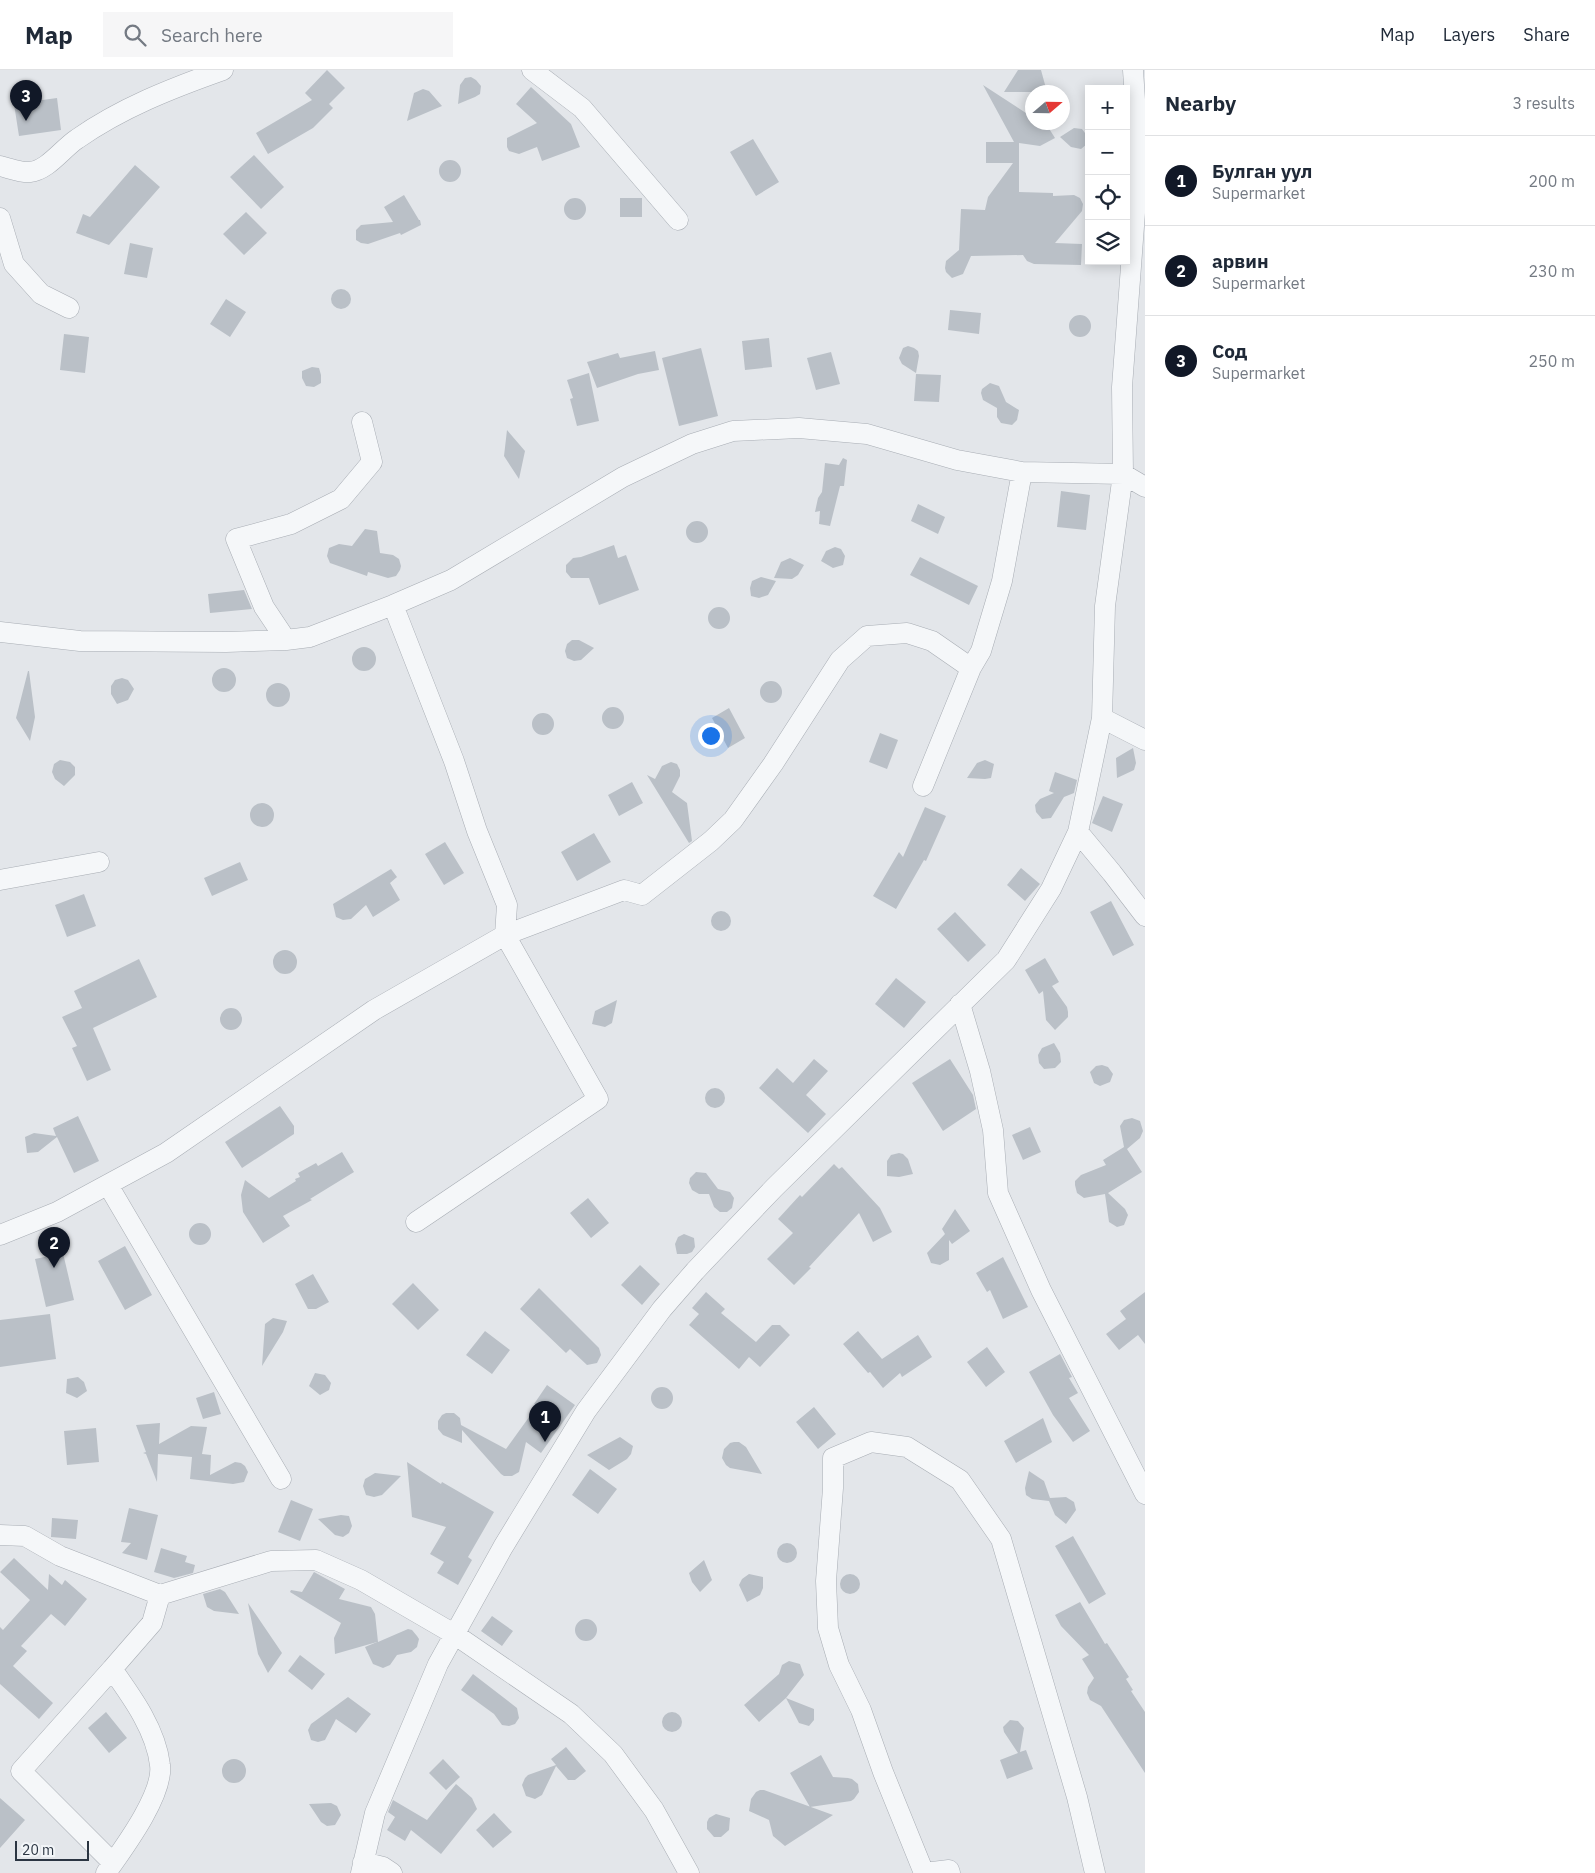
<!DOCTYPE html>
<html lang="en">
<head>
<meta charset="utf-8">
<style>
	:root { --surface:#fff; --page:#f6f6f7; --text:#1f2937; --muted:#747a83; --line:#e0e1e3; --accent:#111827 }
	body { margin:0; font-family:"IBM Plex Sans",sans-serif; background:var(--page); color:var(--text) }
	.controls { position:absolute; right:15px; top:15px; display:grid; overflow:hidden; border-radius:0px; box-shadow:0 2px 12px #0003 }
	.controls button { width:45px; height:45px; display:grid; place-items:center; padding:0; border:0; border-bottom:1px solid var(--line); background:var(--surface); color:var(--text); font:25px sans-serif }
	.compass { position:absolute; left:1025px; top:15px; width:45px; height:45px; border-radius:50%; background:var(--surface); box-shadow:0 2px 12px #0003; rotate:70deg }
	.scale { position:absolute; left:15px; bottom:12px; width:74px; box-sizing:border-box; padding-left:5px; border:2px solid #2b3542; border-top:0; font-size:14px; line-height:18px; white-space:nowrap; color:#2b3542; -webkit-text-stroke:4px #f2f5f8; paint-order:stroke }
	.you { position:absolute; left:710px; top:665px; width:18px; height:18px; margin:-12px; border:4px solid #fff; border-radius:50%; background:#1a73e8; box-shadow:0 0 0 8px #1a73e833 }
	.badge { display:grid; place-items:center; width:32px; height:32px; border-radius:50%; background:var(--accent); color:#fff; font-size:16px; font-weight:700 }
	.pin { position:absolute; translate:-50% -41px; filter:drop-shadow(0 1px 2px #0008) }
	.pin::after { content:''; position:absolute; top:26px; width:18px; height:15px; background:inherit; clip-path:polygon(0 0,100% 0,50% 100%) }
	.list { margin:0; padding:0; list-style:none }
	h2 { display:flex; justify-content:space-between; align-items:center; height:65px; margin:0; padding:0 20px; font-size:21px }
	h2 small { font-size:16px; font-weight:400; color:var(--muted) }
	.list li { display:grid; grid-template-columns:32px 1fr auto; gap:15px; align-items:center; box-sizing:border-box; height:90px; padding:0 20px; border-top:1px solid var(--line) }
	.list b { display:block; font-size:19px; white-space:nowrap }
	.list p { margin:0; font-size:16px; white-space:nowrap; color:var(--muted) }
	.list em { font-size:16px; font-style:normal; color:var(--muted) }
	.icon { flex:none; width:28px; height:28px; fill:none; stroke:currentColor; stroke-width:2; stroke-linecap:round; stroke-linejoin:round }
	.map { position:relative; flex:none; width:1145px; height:1803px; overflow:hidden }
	header { display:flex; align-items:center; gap:30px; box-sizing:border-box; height:70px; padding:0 25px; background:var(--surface); border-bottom:1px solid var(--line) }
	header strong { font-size:24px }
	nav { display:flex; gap:28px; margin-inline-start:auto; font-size:18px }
	.search { width:350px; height:45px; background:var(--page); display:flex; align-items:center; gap:12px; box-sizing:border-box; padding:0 18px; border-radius:0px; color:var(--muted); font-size:19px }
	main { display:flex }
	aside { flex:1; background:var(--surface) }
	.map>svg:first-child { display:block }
</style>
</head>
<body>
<header>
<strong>Map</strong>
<div class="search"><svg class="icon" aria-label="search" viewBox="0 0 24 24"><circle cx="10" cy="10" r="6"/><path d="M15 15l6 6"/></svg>Search here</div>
<nav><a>Map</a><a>Layers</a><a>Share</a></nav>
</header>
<main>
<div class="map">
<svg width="1145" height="1803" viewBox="0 0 1145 1803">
	<rect width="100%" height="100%" fill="#e3e6ea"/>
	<!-- building -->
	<path fill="#bac0c7" d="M327,0l18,18 -16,16 4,4 -20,20 -45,26 -12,-21 56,-33 -7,-7z
		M1018,0h23l6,22h-43z
		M471,7l5,3 5,6 -1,8 -5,3 -17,7 2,-19 5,-7z
		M983,15l49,32v5h9l7,5 7,11 -15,8 -21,-3v49l34,1v3l21,-1 6,3 3,6 -1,7 -27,32 27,1 -1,21 -47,-1 -7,-3 -4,-6 -52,1 -8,18 -11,4 -6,-6 -1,-4 1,-7 13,-11 2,-41 24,1 3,-13 25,-34h-27v-21h28z
		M531,17l40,37 9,23 -38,14 -5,-14 -18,7 -10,-3 -2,-4v-9l30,-15 -21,-19z
		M423,19l6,2 13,15 -35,15 7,-28z
		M57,28l4,32 -42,6 -5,-32z
		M1074,58l8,1 6,8 -1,7 -6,5 -10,-2 -11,-10z
		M753,69l26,43 -23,14 -26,-44z
		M254,85l30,32 -23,22 -31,-32z
		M439 101a11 11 0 1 1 22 0a11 11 0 1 1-22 0Z
		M135,95l25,22 -51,58 -33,-12 7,-19 7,3z
		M404,125l15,25h1l1,5 -20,10 -1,-2 -32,11 -7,-1 -5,-3v-10l5,-5 32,-3 -9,-15z
		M620,128h22v19h-22z
		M564 139a11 11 0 1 1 22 0a11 11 0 1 1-22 0Z
		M246,142l21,21 -23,22 -21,-21z
		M130,173l23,5 -6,30 -23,-4z
		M331 229a10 10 0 1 1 20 0a10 10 0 1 1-20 0Z
		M226,229l20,13 -16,25 -20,-13z
		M950,240l31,3 -2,21 -31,-4z
		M1069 256a11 11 0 1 1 22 0a11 11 0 1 1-22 0Z
		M64,264l25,3 -4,36 -25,-3z
		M769,268l3,29 -27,3 -3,-29z
		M908,276l6,2 4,3 1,5 -3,17 -14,-9 -3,-6 4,-10z
		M701,278l17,68 -39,10 -17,-68z
		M655,281l4,19 -21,4 -41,14 -10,-26 31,-9 2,5z
		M831,282l9,32 -24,6 -9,-32z
		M312,297l7,1 2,7v8l-7,4 -8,-1 -4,-8v-7z
		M589,303l10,48 -22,5 -7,-27 3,-1 -6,-18z
		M916,304l25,1 -2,27 -25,-1z
		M990,313l9,3 7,16 13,8 -2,10 -5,5 -11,-2 -4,-6v-9l-14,-8 -2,-7 1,-4z
		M507,360l18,21 -6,28 -15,-23z
		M843,388l4,2 -3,26h-4l-10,40 -11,-2 1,-13 -5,1 3,-14 4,-6 3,-29 14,2z
		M1061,421l29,4 -4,35 -29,-3z
		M918,434l27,13 -7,17 -27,-13z
		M686 462a11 11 0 1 1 22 0a11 11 0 1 1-22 0Z
		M365,459l12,2 3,22 13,2 6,4 2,7 -1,4 -4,6 -8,2 -20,-6 -1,4 -37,-13 -3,-7 2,-8 10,-4 13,2z
		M614,475l4,13 8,-3 13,35 -40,15 -10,-27h-18l-5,-6v-7l7,-7 8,-1z
		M835,477l6,2 4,7 -2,9 -10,3 -12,-7 5,-10z
		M920,487l58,29 -9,19 -59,-30z
		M790,488l14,7 -6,10 -6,4 -18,-1 7,-16z
		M761,507l15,4 -8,14 -9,3 -8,-2 -1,-8 2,-7z
		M244,520l8,19 -42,4 -2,-19z
		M708 548a11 11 0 1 1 22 0a11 11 0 1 1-22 0Z
		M572,570h7l15,8 -13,12 -7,1 -7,-3 -2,-7 2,-7z
		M352 589a12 12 0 1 1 24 0a12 12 0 1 1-24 0Z
		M212 610a12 12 0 1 1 24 0a12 12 0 1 1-24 0Z
		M28,601h1l6,46 -5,24 -14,-23z
		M122,608l6,2 6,9 -6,11 -11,4 -6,-10v-8l4,-6z
		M760 622a11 11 0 1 1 22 0a11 11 0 1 1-22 0Z
		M266 625a12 12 0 1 1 24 0a12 12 0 1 1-24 0Z
		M602 648a11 11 0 1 1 22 0a11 11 0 1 1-22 0Z
		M729,638l16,30 -17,10 -16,-30z
		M532 654a11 11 0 1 1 22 0a11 11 0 1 1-22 0Z
		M880,663l18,7 -11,29 -18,-7z
		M1133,678l3,15 -2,7 -17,8 -1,-20z
		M60,690l10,2 5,5v8l-11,11 -9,-7 -3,-7 2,-8z
		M985,690l9,4 -3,14 -6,1 -18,-1 10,-15z
		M671,692l6,2 3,6v6l-8,16 15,11 5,38 -3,2 -42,-68 8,4 7,-13z
		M1055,702l22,8 -3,13 -10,4 -13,21 -9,1 -6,-7 -1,-7 5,-6 14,-6 -5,-2z
		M632,712l11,21 -24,13 -11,-21z
		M1103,726l20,8 -11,28 -20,-9z
		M250 745a12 12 0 1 1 24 0a12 12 0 1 1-24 0Z
		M925,737l21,9 -20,45 -2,-1 -28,49 -23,-13 26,-44 4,5z
		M594,763l17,29 -34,19 -16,-29z
		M445,772l19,31 -20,12 -19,-31z
		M240,792l8,18 -36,16 -8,-18z
		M1021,798l19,16 -15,17 -18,-16z
		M391,799l6,8 -7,6 10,17 -27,17 -7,-12 -15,14 -8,1 -7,-3 -3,-13z
		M84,824l12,32 -29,11 -12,-32z
		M1111,831l23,44 -21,11 -23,-44z
		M711 851a10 10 0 1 1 20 0a10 10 0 1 1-20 0Z
		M955,842l31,33 -18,17 -31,-33z
		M273 892a12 12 0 1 1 24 0a12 12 0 1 1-24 0Z
		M1045,888l14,24 -7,4 15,21 1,5v5l-13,13 -9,-10 -3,-29 -4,3 -14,-24z
		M139,889l18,38 -64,31 18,42 -24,11 -15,-33 5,-2 -15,-29 20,-9 -8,-17z
		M896,908l30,24 -22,26 -29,-24z
		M617,930l-5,23 -7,4 -13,-3 3,-13z
		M220 949a11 11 0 1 1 22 0a11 11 0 1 1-22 0Z
		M1054,973l6,10 1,9 -6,6 -11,1 -5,-6 -1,-8 4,-7z
		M814,989l14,12 -22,24 20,19 -18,19 -49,-45 18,-20 16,15z
		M950,989l23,36 3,14 -33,22 -31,-48z
		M1102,995l6,2 5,7 -3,8 -10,4 -6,-3 -4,-11 6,-6z
		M705 1028a10 10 0 1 1 20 0a10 10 0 1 1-20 0Z
		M280,1036l14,20v8l-52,34 -17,-26z
		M78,1046l21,45 -25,12 -17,-36 -19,15 -11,1 -2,-16 9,-4 22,3 -3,-8z
		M1132,1048l8,3 3,10 -3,7 -13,11 15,23 -34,21 17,16 3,6 -4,10 -7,2 -8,-5 -4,-28 -21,4 -7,-5 -2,-8v-4l6,-6 25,-10 -3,-5 21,-13 -4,-21 4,-6z
		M1030,1057l11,25 -18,8 -11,-25z
		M342,1082l12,20 -44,27 2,1 -29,16 7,10 -27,17 -20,-31 -2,-17 4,-15 24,18 27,-17 -1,-2 5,-2 -2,-4 18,-10 2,3z
		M899,1083l4,1 5,5 5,15 -14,3 -12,-1v-15l4,-6z
		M834,1094l5,5 3,-2 38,41 12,24 -19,10 -14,-29 -50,54 2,1 -17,17 -27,-26 26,-26 -15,-14 22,-24 2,2z
		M696,1102l10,1 12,16 12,3 4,6 -2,10 -5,4h-7l-6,-5 -5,-13h-10l-7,-4 -3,-7 1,-5z
		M588,1128l21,25 -18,15 -21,-25z
		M955,1139l15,22 -18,13 -3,-4v20l-9,5 -9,-2 -4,-10 18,-19 -3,-5z
		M189 1164a11 11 0 1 1 22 0a11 11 0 1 1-22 0Z
		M684,1164l10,4 1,9 -3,5 -5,2h-10l-2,-10 3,-7z
		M125,1176l27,49 -27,15 -27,-49z
		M63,1183l11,47 -28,7 -11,-48z
		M1003,1187l25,50 -25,12 -13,-29 -3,2 -11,-19z
		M640,1195l20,19 -18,21 -21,-20z
		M313,1204l16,28 -13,7h-8l-13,-25z
		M413,1213l26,27 -21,20 -26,-26z
		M539,1218l60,60 2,7 -4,8 -10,2 -17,-16 -4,4 -46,-44z
		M706,1222l19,17 -4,4 35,29 16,-17h8l10,10 -30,32 -11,-10 -10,12 -50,-44 10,-11 -7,-6z
		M1145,1222v52l-7,-9 -19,15 -13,-16 20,-15 -6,-8z
		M50,1244l6,45 -56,8v-47z
		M273,1248l14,3 -4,11 -21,34 3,-42z
		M485,1261l25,19 -18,24 -26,-19z
		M858,1261l24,28 36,-24 14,22 -30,20 -2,-4 -17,15 -13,-16 -2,1 -25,-29z
		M987,1277l18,25 -19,15 -19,-25z
		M1060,1284l12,23 -3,1 9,15 -9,5 21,33 -17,11 -20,-27 -24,-43z
		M315,1303l10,2 6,8 -2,7 -9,5 -11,-9z
		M78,1307l6,5 3,9 -10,7 -11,-5 1,-14z
		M547,1315l28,20 -34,48 -15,-11 -6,26 -1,4 -7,4h-8l-3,-2 -39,-44v13l-19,-8 -5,-6v-8l4,-6 4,-2h8l6,5 1,7 45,24 31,-43 -3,-2z
		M651 1328a11 11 0 1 1 22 0a11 11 0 1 1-22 0Z
		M214,1322l7,22 -18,5 -7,-21z
		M814,1337l22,27 -18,15 -22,-27z
		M1043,1348l9,24 -36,21 -12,-22z
		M160,1353l-1,21 32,-18 16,1 -5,27 9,1 -1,20 25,-13 6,1 4,3 3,6 -4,10 -11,2 -43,-5 2,-22 -34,-3 -1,28 -11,-28 -3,-1 3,-1 -10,-27z
		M96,1358l3,34 -32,3 -3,-34z
		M620,1367l13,9 -2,8 -4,5 -18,11 -22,-15z
		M734,1372h5l7,5 16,27 -32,-6 -4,-3 -4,-7 2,-9 6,-6z
		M407,1392l34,22 1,-2 52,30 -26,45 4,3 -14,25 -21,-12 7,-11 -14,-8 16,-27 -34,-10z
		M590,1399l27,20 -19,25 -26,-19z
		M1029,1401l15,10 6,17 16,-1 8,5 2,8 -10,14 -11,-9 -6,-14 -17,-2 -6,-4 -1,-7z
		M375,1403l26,3 -19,19 -8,2 -8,-2 -3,-9 2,-7z
		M291,1430l22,9 -13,32 -22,-9z
		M129,1438l29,7 -11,45 -25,-7 9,-10 -10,-1z
		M341,1445l8,1 3,10 -3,7 -6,4 -8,-2 -17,-16z
		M52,1448l26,2 -2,19 -25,-2z
		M1073,1466l33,58 -17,10 -34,-58z
		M777 1483a10 10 0 1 1 20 0a10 10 0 1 1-20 0Z
		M161,1478l26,8 -2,6 10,3 -2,8 -19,5 -20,-6z
		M14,1488l34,32 1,-16 13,11 3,-5 22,19 -22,27 -14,-12 -30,32 6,5 -14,15 40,37 -14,16 -39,-35v-57l3,3 27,-30 -30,-28z
		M704,1490l8,20 -12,12 -8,-10 -3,-9z
		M314,1502l31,17 -6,10 32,8 4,7 3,28 30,-13 4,1 5,6 2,3 -2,8 -6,5 -14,3 -7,10 -7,3 -10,-4 -8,-17 12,-5 -42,12 -1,-16 7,-15 -51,-31 1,-2 11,2z
		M749,1504l14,3v11l-3,7 -13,7 -8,-17 3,-6z
		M840 1514a10 10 0 1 1 20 0a10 10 0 1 1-20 0Z
		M220,1519l5,3 14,22 -25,-3 -7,-4 -4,-13z
		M1080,1532l25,42 2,-1 22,34 -3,2 7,11 -2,1 14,21v61l-44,-67 -11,-6 -3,-7 1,-6 6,-9 -12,-19 7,-4 -28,-29 -6,-11z
		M248,1533l34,50 -14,20 -10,-19z
		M492,1546l21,15 -11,15 -21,-15z
		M575 1560a11 11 0 1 1 22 0a11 11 0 1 1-22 0Z
		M300,1585l25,19 -13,16 -24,-19z
		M789,1591l11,3 4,11 -18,23 28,11v11l-5,6 -10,-3 -13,-25 -27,24 -15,-17 35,-31 3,-9z
		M473,1604l44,34 2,10 -4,6 -6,2 -7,-1 -8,-11 -33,-24z
		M348,1627l23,17 -15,19 -20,-14 -11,21 -7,2 -7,-2 -3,-10 3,-6z
		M662 1652a10 10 0 1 1 20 0a10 10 0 1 1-20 0Z
		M106,1642l21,26 -18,15 -21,-25z
		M1010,1650l8,1 6,7 -4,24 6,-2 7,19 -26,10 -7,-19 18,-7 -14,-21 -1,-5z
		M566,1677l20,24 -11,9h-7l-12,-14 -14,29 -7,4 -9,-3 -4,-11 3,-7 3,-3 28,-10 -5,-6z
		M821,1685l12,22 15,1 4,1 6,5 1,8 -5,7 -3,2 -41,6 -20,-34z
		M443,1689l17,18 -14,13 -17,-17z
		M222 1701a12 12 0 1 1 24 0a12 12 0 1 1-24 0Z
		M456,1714l16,14 5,11 -36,45 -30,-24 -6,11 -18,-11 8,-13 -7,-5 5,-12 34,20z
		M760,1720h4l69,25 -48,31 -12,-10 -4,-16 -20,-9 2,-12 5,-7z
		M0,1728l25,22 -25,28z
		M331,1733l6,3 4,9 -6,10 -8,1 -6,-4 -12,-18z
		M494,1743l18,19 -19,16 -17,-18z
		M716,1744l14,4 -1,12 -8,7h-7l-7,-8v-7l2,-4z"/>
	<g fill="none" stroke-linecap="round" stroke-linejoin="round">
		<defs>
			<path id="minor" d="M532,0l50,38 96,112
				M0,96c9,2 21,7 30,6 18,-2 32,-23 47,-33 44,-31 95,-51 146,-69
				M0,148l14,46 27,30 28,14
				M393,535l61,156 23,70 30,74 -2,30 119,-45 18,5 69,-54 22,-21 40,-56 67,-104 27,-24 40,-3 25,8 39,27 10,-17 21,-70 20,-109
				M0,562l80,9 146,1 60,-2 24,-3 83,-32 58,-25 172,-103 69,-33 41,-13 66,-3 68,6 90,26 65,12 101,2 22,13
				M286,570l-22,-33 -28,-68 55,-15 50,-25 31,-37 -10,-40
				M1102,648l43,22
				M923,716l48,-118
				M1078,762l34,41 33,43
				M0,810l99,-18
				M960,934l20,67 13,59 5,63 43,97 104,204
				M108,1115l173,294
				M0,1165l57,-23 109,-59 208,-143 131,-75 93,164 -182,123
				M0,1465l25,1 35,20 100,39 111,-34 45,-1 45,20 93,54 117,80 42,40 41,56 35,63
				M112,1599l-91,102 92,92
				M363,1792l20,5 9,6
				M106,1803c17,-24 58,-79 54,-108 -4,-35 -28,-68 -48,-96l40,-46 8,-28
				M361,1803l14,-60 63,-149 65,-117 83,-136 76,-102 33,-38 79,-83 232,-228 45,-71 27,-57 24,-114 3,-112 18,-132 -1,-87 17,-228 -6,-89
				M950,1803l-1,-3 -25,3 -41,-101 -22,-62 -22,-45 -11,-37 -2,-47 7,-93v-30l38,-16 36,5 53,33 41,59 76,258 18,76"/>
		</defs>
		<!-- minor casing -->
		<use href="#minor" stroke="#a8adb4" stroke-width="21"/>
		<!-- minor -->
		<use href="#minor" stroke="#f5f7f9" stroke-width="20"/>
	</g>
</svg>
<div class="controls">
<button>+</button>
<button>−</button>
<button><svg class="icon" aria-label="locate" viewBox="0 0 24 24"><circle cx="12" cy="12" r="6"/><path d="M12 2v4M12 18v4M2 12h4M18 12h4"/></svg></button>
<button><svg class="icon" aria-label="layers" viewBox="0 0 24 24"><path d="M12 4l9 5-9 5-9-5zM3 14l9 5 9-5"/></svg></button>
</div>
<svg class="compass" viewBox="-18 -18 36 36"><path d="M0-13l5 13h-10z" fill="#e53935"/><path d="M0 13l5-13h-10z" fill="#747a83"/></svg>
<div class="scale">20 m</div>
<div class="you"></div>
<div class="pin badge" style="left:545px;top:1372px">1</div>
<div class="pin badge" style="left:54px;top:1198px">2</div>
<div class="pin badge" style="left:26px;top:51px">3</div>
</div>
<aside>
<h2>Nearby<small>3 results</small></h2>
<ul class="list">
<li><span class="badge">1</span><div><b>Булган уул</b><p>Supermarket</p></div><em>200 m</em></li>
<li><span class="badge">2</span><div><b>арвин</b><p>Supermarket</p></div><em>230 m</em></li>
<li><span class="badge">3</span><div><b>Сод</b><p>Supermarket</p></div><em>250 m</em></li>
</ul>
</aside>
</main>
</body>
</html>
